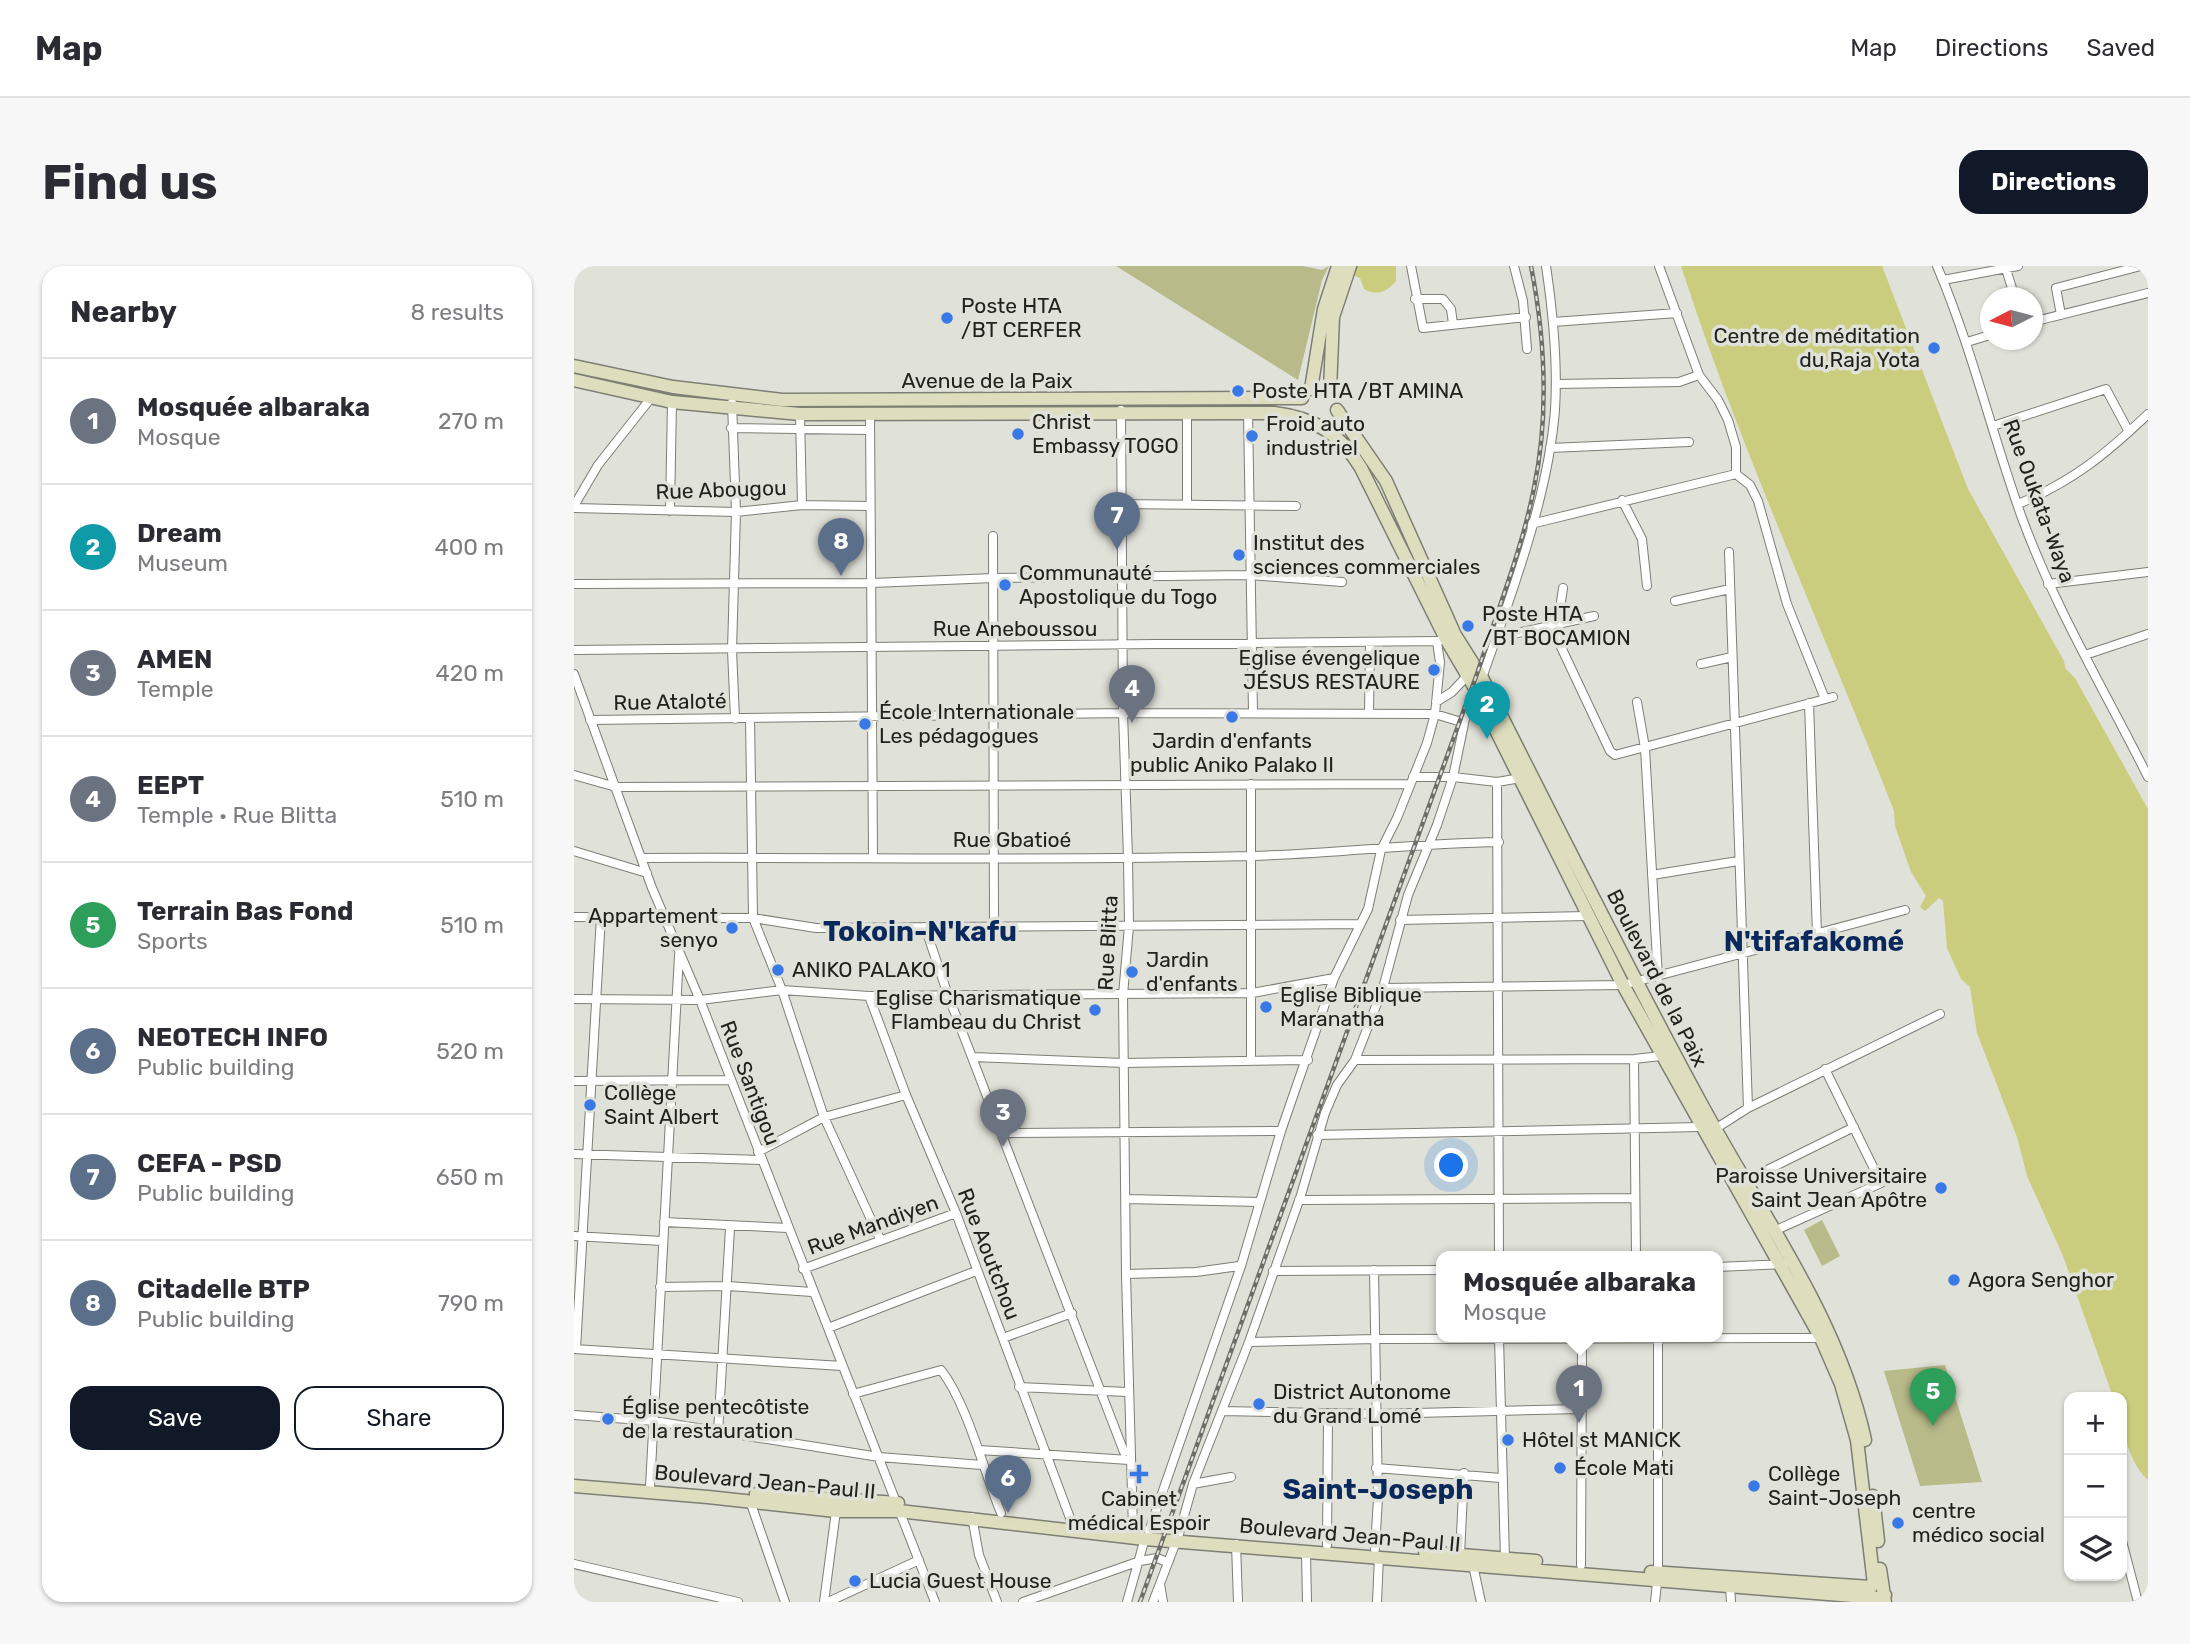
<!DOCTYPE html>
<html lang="en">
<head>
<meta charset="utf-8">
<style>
	:root { --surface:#fff; --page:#f7f7f7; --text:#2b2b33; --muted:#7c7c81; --line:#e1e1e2; --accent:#111827 }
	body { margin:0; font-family:Rubik,sans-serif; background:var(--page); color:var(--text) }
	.controls { position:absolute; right:21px; bottom:21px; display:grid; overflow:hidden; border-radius:14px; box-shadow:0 2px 5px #0004 }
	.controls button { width:63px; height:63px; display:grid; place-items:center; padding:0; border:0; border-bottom:2px solid var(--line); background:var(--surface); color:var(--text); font:35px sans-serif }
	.compass { position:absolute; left:1406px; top:21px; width:63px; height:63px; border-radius:50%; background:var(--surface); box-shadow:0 2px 5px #0004; rotate:264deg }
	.you { position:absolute; left:878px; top:900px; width:24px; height:24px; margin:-18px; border:5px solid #fff; border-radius:50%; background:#1a73e8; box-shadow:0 0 0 10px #1a73e833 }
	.badge { display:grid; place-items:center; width:46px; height:46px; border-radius:50%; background:var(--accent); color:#fff; font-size:23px; font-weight:700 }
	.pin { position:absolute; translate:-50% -58px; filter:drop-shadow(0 2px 4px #0008) }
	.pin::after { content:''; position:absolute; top:37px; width:24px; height:21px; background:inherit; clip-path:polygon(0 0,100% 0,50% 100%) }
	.popup { position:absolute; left:862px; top:985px; width:287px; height:91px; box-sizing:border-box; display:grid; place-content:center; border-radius:14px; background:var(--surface); filter:drop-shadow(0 2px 5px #0005); font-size:23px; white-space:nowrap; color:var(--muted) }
	.popup b { font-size:26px; color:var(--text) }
	.popup::after { content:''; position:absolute; left:50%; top:100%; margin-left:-14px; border:14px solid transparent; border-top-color:var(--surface) }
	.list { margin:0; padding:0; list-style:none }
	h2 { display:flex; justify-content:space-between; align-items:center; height:91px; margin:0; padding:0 28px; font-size:30px }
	h2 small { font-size:23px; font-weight:400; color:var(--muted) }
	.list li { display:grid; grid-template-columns:46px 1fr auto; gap:21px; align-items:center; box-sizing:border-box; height:126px; padding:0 28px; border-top:2px solid var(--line) }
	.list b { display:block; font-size:26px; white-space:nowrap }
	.list p { margin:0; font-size:23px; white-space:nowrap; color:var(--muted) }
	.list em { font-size:23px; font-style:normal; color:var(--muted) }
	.actions { display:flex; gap:14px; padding:21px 28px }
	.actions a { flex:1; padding:16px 0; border:2px solid var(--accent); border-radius:21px; text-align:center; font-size:24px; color:var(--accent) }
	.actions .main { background:var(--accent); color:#fff }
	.icon { flex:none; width:38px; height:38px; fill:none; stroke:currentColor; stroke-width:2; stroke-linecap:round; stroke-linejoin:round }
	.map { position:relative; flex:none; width:1574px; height:1336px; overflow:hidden; border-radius:21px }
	header { display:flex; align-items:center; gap:42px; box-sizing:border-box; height:98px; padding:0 35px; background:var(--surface); border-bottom:2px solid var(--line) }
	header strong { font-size:33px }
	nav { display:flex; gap:38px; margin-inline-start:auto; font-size:24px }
	.intro { display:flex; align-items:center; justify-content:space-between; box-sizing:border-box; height:168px; padding:0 42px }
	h1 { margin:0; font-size:49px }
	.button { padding:18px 32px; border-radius:21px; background:var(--accent); color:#fff; font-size:24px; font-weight:700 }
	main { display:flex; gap:42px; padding:0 42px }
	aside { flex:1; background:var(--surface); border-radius:21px; box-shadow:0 2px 5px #0004 }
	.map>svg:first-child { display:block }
</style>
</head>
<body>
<header>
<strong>Map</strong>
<nav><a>Map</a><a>Directions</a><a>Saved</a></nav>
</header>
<div class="intro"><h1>Find us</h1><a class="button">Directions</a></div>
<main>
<aside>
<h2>Nearby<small>8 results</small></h2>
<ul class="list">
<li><span class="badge" style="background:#6b7280">1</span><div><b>Mosquée albaraka</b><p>Mosque</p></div><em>270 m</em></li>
<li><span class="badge" style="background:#0f9aa8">2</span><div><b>Dream</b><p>Museum</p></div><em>400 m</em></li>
<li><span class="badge" style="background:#6b7280">3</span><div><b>AMEN</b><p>Temple</p></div><em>420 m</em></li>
<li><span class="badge" style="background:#6b7280">4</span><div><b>EEPT</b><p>Temple · Rue Blitta</p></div><em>510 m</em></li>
<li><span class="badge" style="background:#2e9e5b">5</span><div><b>Terrain Bas Fond</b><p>Sports</p></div><em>510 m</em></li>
<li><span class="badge" style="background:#5c6f8a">6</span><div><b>NEOTECH INFO</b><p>Public building</p></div><em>520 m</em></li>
<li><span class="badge" style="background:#5c6f8a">7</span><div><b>CEFA - PSD</b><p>Public building</p></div><em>650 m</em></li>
<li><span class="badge" style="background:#5c6f8a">8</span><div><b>Citadelle BTP</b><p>Public building</p></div><em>790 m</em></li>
</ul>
<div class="actions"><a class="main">Save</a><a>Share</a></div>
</aside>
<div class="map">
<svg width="1574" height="1336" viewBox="0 0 1574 1336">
	<rect width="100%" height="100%" fill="#e0e1d8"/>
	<!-- green -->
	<path fill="#b8ba8a" d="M542,0h187l19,4 7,-4 -7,14 -24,100z
		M1248,954l18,36 -18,10 -18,-36z
		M1371,1099l37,117 -62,4 -36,-115z"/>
	<!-- water -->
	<path fill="#cacd7d" d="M757,0h65v15c-9,10 -18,16 -32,8l-4,-11z
		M1107,0h201l86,223 96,172 1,7 10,10 73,131v671c-22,-21 -26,-53 -26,-83h-9l-50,-141 -36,-80 -10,-39 -40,-104 -7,-46 -9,-8 -14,-31 -4,-47 -4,-3 -14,13 -5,-4 6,-11 -15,-24 -16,-46 -1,-15c-71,-182 -153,-360 -213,-545z"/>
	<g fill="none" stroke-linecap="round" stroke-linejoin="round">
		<defs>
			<path id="minor" d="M837,0l12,62 103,-11
				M940,0l9,35 4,48
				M1085,0l40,109 19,25 10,20 8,27v27l14,11 8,16 29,103 38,95
				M1363,0c35,82 55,169 85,252 33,90 83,173 126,259
				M1432,3l9,29
				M1369,14l75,-14
				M841,33h28l8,10 2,15
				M1487,49l-5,-27 85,-22
				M979,56l124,-9
				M1458,56l116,-29
				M1393,76l23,-7
				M982,118l123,-2 20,-7
				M158,137l4,109 -4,138 3,69
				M547,144l2,303 5,144 1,69 -6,69 3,279 7,256
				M674,146l5,301
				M613,147v91
				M226,148l2,91
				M296,148l3,443
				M1419,160l113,-37 23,43
				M157,162l137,2
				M976,182l139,-6
				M1048,234l20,39 5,47
				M548,238l174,2
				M1444,238c54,-22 88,-50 130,-90
				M0,240l24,-41 53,-67
				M0,242l162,4 66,-7 68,1
				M96,245l2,-109
				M957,258l205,-50
				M419,270l1,390
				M1155,286l19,556
				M0,318l298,-1 122,-5 256,-3 92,7
				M1474,318l100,-12
				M989,322l-5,34 3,25 49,104 5,4 218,-58
				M1101,335l55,-12
				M921,372l99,-22
				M0,384l865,-9
				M1511,389l63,-21
				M1127,398l31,-7
				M0,408l78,214 48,112 235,602
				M908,412c29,-83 66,-180 73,-268 3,-48 -2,-97 -9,-144
				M862,436l16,-10 16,-17
				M1063,436l8,46 13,230
				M1235,437l8,231
				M795,448l1,-71
				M176,452l3,200 29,72 42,127 56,122
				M16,454l533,-7 312,1 23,7 7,-2
				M0,509l42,12 794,-3
				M839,511h40l44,5 24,-4
				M923,516l2,475
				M677,518v277
				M0,585l73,22
				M68,592c203,-1 406,3 609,-2 83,-2 165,-13 248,-14
				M1078,609l86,-14
				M0,651l179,1 63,10 544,-4
				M826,654l188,-4
				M351,661l23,68 176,457
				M809,722l240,-3 282,-75
				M295,730l37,99 50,118 117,313
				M0,733l126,1 82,-10 87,6 383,-3 82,-15
				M398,791l152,6 184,-3
				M1060,793l2,198
				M781,794l279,-1 27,-3
				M0,815l156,-1
				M1141,863l33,-21 192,-94
				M427,867l280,-2
				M743,869l383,-8
				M184,886l66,-35 82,-22
				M0,888l187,6
				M1171,915l109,-54
				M552,933l133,3
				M725,934l336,-2
				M90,956l124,6
				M1200,965l107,-48 -56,-114
				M0,970l88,5
				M1143,1001l67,-3
				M229,1003l153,-56
				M800,1004l4,228 -3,51
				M699,1005l168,-1
				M552,1008l70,-2 43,-6
				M86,1021l68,-1 84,6
				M254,1062l148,-57
				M429,1072l69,-25
				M925,1072l6,221
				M675,1076l126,-3 446,-1
				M0,1083l268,17
				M2,1083l25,-433
				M445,1121l108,5
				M279,1128l88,-24c26,33 43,102 60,143
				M648,1145l154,3 204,-5
				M0,1149l80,6 225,36 103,8
				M144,1167l12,-205
				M405,1184l150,10
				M802,1202l125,10
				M619,1218l38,-7
				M76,1221l29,-532
				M176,1235l35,101
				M398,1251l7,38 18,47
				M575,1265l92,-265 40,-135 53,-153 34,-69 13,-59 16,-32 30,-75 8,-29 5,-52 -3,-20
				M1548,1275l16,61
				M662,1278l2,58
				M753,1279l1,-131
				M732,1286l1,50
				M886,1288l4,-81
				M0,1298l164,38
				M899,1299l8,37
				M1007,1299l1,-225
				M586,1318l3,18
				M1156,1321l1,15
				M250,1336l12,-91
				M254,1336l91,-42
				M449,1336l117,-41 17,-3 10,4
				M553,1336l18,-64
				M579,1336l26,-68 14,-50 56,-142 52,-147 24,-82 12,-28 18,-25 28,-72 25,-93 29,-70 16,-48 12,-58 11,-28
				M803,1336l2,-46
				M1081,1336l3,-29v-234"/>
			<path id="secondary" d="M0,100l99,21 109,13 520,-2
				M0,114l98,22 128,12 474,-1c40,5 66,20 87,55l85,171 30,51 147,295 198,353 20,46 16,56 17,144
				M737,123l13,-80 14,-43
				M756,124l3,-73 17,-51
				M763,144l49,71 69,154 27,43c73,143 144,288 221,429 59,109 135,210 162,333
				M0,1220l134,11 128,14h63l246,28 733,59 7,-3
				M182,1228l142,9
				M1299,1230l5,45
				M851,1286l111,9
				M1306,1303l5,33
				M1077,1306l220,15"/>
		</defs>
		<!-- minor casing -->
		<use href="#minor" stroke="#7d7e75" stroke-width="10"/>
		<!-- secondary casing -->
		<use href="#secondary" stroke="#7d7e75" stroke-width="15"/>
		<!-- minor -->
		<use href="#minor" stroke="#fff" stroke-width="8"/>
		<!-- secondary -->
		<use href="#secondary" stroke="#dedebe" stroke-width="12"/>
		<defs>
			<path id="rail" d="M566,1336l338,-931c19,-60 44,-121 56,-183 15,-72 11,-150 -3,-222"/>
		</defs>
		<!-- rail casing -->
		<use href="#rail" stroke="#6e6e69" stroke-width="4.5"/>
		<!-- rail -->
		<use href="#rail" stroke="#e0e1d8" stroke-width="2" stroke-dasharray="5" stroke-linecap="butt"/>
	</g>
	<!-- markers -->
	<g fill="#3879e7" stroke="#e0e1d8" stroke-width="2.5">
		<circle cx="373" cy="52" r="7"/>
		<circle cx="1360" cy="82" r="7"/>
		<circle cx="664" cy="125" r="7"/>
		<circle cx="444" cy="168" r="7"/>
		<circle cx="678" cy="170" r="7"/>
		<circle cx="665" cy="289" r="7"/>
		<circle cx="431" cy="319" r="7"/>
		<circle cx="894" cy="360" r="7"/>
		<circle cx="860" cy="404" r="7"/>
		<circle cx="658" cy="451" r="7"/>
		<circle cx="291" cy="458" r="7"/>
		<circle cx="158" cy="662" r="7"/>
		<circle cx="204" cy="704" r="7"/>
		<circle cx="558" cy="706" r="7"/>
		<circle cx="692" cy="741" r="7"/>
		<circle cx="521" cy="744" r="7"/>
		<circle cx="16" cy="839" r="7"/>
		<circle cx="1367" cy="922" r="7"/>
		<circle cx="1380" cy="1014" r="7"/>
		<circle cx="685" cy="1138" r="7"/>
		<circle cx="34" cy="1153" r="7"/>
		<circle cx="934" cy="1174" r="7"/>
		<circle cx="986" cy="1202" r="7"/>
		<path d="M561.5 1197.5h7v7h7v7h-7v7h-7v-7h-7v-7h7z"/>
		<circle cx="1180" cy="1220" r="7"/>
		<circle cx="1324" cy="1257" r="7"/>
		<circle cx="281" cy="1315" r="7"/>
	</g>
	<g text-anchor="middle" stroke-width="7" stroke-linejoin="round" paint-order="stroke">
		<!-- poi labels -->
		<g font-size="21" fill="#21211e" stroke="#e0e1d8" text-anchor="start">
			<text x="387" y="47">Poste HTA<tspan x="387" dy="24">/BT CERFER</tspan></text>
			<text x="1346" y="77" text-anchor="end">Centre de méditation<tspan x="1346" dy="24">du,Raja Yota</tspan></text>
			<text x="678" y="132">Poste HTA /BT AMINA</text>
			<text x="458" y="163">Christ<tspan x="458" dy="24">Embassy TOGO</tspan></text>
			<text x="692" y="165">Froid auto<tspan x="692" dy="24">industriel</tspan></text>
			<text x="679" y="284">Institut des<tspan x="679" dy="24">sciences commerciales</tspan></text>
			<text x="445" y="314">Communauté<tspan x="445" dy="24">Apostolique du Togo</tspan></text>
			<text x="908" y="355">Poste HTA<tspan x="908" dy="24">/BT BOCAMION</tspan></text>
			<text x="846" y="399" text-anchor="end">Eglise évengelique<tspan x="846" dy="24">JÉSUS RESTAURE</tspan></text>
			<text x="305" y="453">École Internationale<tspan x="305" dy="24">Les pédagogues</tspan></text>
			<text x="658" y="482" text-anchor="middle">Jardin d'enfants<tspan x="658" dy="24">public Aniko Palako II</tspan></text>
			<text x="144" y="657" text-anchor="end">Appartement<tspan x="144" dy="24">senyo</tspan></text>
			<text x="572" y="701">Jardin<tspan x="572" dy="24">d'enfants</tspan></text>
			<text x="218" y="711">ANIKO PALAKO 1</text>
			<text x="706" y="736">Eglise Biblique<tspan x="706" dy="24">Maranatha</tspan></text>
			<text x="507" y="739" text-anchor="end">Eglise Charismatique<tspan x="507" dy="24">Flambeau du Christ</tspan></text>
			<text x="30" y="834">Collège<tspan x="30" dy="24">Saint Albert</tspan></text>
			<text x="1353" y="917" text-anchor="end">Paroisse Universitaire<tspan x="1353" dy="24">Saint Jean Apôtre</tspan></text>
			<text x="1394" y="1021">Agora Senghor</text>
			<text x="699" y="1133">District Autonome<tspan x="699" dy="24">du Grand Lomé</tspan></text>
			<text x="48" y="1148">Église pentecôtiste<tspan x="48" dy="24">de la restauration</tspan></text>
			<text x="948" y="1181">Hôtel st MANICK</text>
			<text x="1000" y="1209">École Mati</text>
			<text x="1194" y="1215">Collège<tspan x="1194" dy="24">Saint-Joseph</tspan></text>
			<text x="565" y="1240" text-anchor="middle">Cabinet<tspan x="565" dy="24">médical Espoir</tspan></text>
			<text x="1338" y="1252">centre<tspan x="1338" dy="24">médico social</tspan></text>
			<text x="295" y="1322">Lucia Guest House</text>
		</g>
		<!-- street labels -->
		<g font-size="21" fill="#21211e" stroke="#e0e1d8">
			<text x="413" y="122">Avenue de la Paix</text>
			<text transform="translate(147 224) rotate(-2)" y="7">Rue Abougou</text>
			<text transform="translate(1465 235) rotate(70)" y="7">Rue Oukata-Waya</text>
			<text x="441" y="370">Rue Aneboussou</text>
			<text transform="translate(96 436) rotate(-1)" y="7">Rue Ataloté</text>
			<text x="438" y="581">Rue Gbatioé</text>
			<text transform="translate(534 677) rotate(-87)" y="7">Rue Blitta</text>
			<text transform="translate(1083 712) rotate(63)" y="7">Boulevard de la Paix</text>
			<text transform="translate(176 817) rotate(69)" y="7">Rue Santigou</text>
			<text transform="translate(299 959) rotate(-20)" y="7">Rue Mandiyen</text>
			<text transform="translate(415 988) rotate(69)" y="7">Rue Aoutchou</text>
			<text transform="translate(191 1216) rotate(5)" y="7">Boulevard Jean-Paul II</text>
			<text transform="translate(776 1269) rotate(5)" y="7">Boulevard Jean-Paul II</text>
		</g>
		<!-- district labels -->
		<g font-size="28" font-weight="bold" fill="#09285c" stroke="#e0e1d8">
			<text x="346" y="675">Tokoin-N'kafu</text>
			<text x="1240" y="685">N'tifafakomé</text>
			<text x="804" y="1233">Saint-Joseph</text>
		</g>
	</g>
</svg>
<div class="controls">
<button>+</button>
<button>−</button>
<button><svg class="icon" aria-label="layers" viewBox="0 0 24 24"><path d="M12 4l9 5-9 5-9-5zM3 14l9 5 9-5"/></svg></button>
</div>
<svg class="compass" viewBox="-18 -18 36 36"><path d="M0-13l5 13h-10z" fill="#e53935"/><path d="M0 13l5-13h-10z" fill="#7c7c81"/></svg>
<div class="you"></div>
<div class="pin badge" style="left:1005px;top:1157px;background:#6b7280">1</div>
<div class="popup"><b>Mosquée albaraka</b>Mosque</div>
<div class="pin badge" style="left:913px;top:473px;background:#0f9aa8">2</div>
<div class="pin badge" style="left:429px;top:881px;background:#6b7280">3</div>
<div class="pin badge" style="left:558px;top:457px;background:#6b7280">4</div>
<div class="pin badge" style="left:1359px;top:1160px;background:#2e9e5b">5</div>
<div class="pin badge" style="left:434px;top:1247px;background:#5c6f8a">6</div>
<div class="pin badge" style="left:543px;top:284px;background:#5c6f8a">7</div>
<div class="pin badge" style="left:267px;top:310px;background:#5c6f8a">8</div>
</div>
</main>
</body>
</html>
